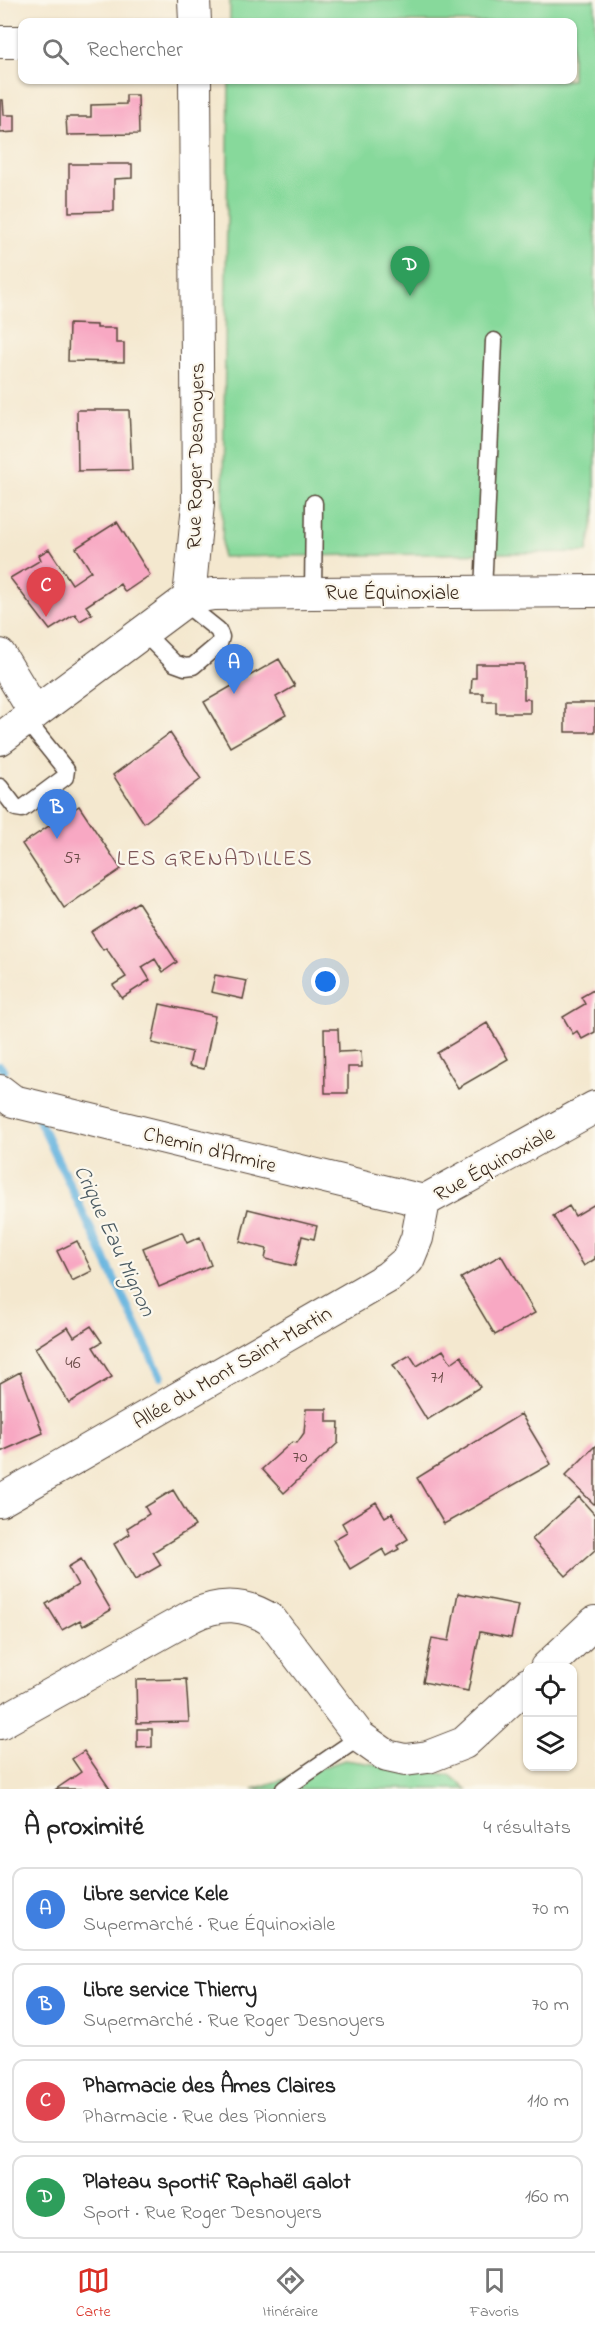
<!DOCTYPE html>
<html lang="fr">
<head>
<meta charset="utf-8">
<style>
	:root { --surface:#fff; --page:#f2f2f2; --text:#222; --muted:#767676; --line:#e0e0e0; --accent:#d93025 }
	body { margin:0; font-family:"Indie Flower",sans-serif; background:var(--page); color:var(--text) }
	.controls { position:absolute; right:18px; bottom:18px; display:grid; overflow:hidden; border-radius:12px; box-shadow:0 2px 4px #0004 }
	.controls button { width:54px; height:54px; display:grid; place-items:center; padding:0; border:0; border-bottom:2px solid var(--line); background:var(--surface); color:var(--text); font:30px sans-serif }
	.you { position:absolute; left:326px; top:982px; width:21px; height:21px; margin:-15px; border:4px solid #fff; border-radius:50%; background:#1a73e8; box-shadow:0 0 0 9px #1a73e833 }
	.badge { display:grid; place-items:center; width:39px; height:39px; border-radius:50%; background:var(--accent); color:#fff; font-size:20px; font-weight:700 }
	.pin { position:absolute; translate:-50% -50px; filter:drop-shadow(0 2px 3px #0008) }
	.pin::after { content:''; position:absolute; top:32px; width:21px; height:18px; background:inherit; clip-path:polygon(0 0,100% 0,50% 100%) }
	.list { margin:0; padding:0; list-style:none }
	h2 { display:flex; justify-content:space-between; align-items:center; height:78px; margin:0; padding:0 24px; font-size:26px }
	h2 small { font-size:20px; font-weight:400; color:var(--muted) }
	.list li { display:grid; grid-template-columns:39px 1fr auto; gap:18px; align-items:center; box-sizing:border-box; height:84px; margin:0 12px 12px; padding:0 12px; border:2px solid var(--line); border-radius:12px }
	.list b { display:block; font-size:22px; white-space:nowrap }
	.list p { margin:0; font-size:20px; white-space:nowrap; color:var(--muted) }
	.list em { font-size:20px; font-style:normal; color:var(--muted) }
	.icon { flex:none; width:33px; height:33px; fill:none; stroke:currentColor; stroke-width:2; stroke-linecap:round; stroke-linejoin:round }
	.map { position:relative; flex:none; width:595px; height:1789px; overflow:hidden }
	.search { position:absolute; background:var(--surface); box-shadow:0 2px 4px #0004; left:18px; right:18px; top:18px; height:66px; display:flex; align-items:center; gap:15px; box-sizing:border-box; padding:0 21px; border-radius:12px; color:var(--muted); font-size:22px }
	.sheet { height:462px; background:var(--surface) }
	nav { display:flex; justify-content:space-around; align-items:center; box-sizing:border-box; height:84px; border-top:2px solid var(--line); background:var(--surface); font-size:16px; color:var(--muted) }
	nav a { display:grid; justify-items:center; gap:3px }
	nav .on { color:var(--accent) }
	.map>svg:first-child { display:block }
</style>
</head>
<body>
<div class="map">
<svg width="595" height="1789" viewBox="0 0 595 1789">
	<rect width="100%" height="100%" fill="#fbf7ec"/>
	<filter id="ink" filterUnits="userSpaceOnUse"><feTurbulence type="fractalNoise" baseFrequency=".0167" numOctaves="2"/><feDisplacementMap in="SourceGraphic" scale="12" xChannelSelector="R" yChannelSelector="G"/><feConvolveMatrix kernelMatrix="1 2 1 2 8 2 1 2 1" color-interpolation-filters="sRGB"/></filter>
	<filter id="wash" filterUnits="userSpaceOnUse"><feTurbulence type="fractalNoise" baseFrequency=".008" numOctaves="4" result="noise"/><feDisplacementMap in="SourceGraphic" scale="24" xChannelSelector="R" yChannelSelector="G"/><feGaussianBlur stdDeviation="1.35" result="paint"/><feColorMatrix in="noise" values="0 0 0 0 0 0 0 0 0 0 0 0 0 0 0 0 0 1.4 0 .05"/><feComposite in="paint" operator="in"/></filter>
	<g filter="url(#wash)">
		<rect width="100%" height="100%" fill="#f4e8cf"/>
		<!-- green -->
		<path fill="#87d99b" stroke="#61825c" stroke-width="1.5" d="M230,0h365v513l-8,39 -365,5 7,-477h343v-58h-342z
			M345,1760l105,15 17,14h-214z"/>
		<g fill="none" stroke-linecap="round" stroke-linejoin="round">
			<!-- stream -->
			<path stroke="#65b4df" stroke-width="8" d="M0,1066l4,5
				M38,1118l123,259"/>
		</g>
		<g id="blocks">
			<!-- building -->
			<path fill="#f8a8c3" d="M126,95h12l1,39 -72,1 -1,-18h25v-12l35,-1z
				M0,100h3l1,15h11v17l-15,1z
				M69,164h63v14l-18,1v32l-45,1z
				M69,324l28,1v3h19v15h8v19l-56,-1z
				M77,410h52l3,60 -54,1z
				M117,522l33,53 -25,17 -5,-8 -34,22 6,8 -12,7 -5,-7 -25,16 -40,-52 31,-18 -2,-5 10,-6 23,35 19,-13 -15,-23z
				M279,659l16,27 -19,11 10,18 -56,32 -26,-45z
				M476,664h48v35h6v14h-34v-12h-13v-8h-12l1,-15h4z
				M565,703h30v29h-30z
				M170,733l31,46 -57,44 -31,-48z
				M79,806l42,63 -57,39 -42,-64z
				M138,902l39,60 -14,10 -8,-13 -13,8 8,13 -28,18 -9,-13 13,-8 -20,-29 -3,2 -12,-18z
				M215,975l32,6 -4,18 -32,-7z
				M595,989v43l-13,7 -5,-8 -4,3 -10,-17 22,-13 -4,-7z
				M160,1004l55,12 -11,53 -15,-3 3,-14 -40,-9z
				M487,1023l21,36 -50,29 -21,-35z
				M324,1029h14l1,23 22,-1 1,16h-14v26h-23z
				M595,1204v55l-11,7 -31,-50 16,-10 6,10z
				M248,1209l69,17 -3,13 -12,-3 -7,30 -30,-7 2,-10 -27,-7z
				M182,1232l5,11 13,-6 11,28 -52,22 -16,-39z
				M77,1241l15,30 -20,10 -15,-30z
				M501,1255l34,58 -40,22 -34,-57z
				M91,1326l11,16 -9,5 19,30 -43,26 -34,-55 33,-21 6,10z
				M443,1350l8,13 10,-7 19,31 -53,33 -34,-55 17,-10 7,11z
				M20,1372l23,61 -43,19v-69z
				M306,1409h21v13h12l-1,21 -54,50 -22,-24 30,-27 5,1 7,-10z
				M521,1414l30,50 -107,60 -27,-46z
				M595,1446v59l-30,-29z
				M173,1490l22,36 -42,26 8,13 -26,15 -21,-36 16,-10 -3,-6 22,-14 -4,-7z
				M579,1497l16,18v35l-29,26 -34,-37z
				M376,1502l9,15 7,-4 16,26 -11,7 2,3 -12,7 -4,-7 -33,20 -17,-29 14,-8 -5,-9z
				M81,1559l30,51 -28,16 -3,-6 -18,10 -16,-26 32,-19 -10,-18z
				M458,1593l60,12 -7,33 -31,-6 -12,59 -45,-9 9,-44 17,3z
				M186,1679l3,43 -52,1 -1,-43z
				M137,1729h15v18l-15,1z
				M84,1751l26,38h-54l25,-17 -9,-13z"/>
		</g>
	</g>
	<g filter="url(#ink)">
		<use href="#blocks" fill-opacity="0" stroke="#574639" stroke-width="1.5"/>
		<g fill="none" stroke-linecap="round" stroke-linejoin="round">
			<defs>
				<path id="service" d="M483,592l11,-251
					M313,593l1,-90
					M143,632l31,31 11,4 8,-1 26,-22 2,-7 -3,-7 -35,-28
					M0,787l16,21 6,1 43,-32 1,-7 -40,-50
					M284,1789l76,-52"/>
				<path id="minor" d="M194,0l1,22
					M0,42h22
					M189,598l24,-4 100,-1 282,-2
					M0,655l35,58
					M0,739l189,-141 9,-94 -3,-424
					M0,1091l13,10 411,100
					M424,1201l171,-94
					M0,1501l388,-224 20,-17 9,-22 7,-37
					M546,1668l49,-46
					M0,1723l192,-107c28,-14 53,-13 79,4l89,117 27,19 18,4 23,-3 36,-14 64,-59"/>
			</defs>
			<!-- service casing -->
			<use href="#service" stroke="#574639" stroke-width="19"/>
			<!-- minor casing -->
			<use href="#minor" stroke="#574639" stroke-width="34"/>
			<!-- service -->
			<use href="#service" stroke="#fff" stroke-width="16"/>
			<!-- minor -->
			<use href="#minor" stroke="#fff" stroke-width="32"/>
		</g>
	</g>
	<g text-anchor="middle" stroke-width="4.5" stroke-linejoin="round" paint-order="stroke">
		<!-- number labels -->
		<g font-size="18" fill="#6a4a47">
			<text x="72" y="863">57</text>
			<text x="73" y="1368">46</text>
			<text x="437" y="1382">71</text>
			<text x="300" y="1462">70</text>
		</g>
		<!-- street labels -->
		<g font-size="21" fill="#3b2a1e" stroke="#fbf7ec">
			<text transform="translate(195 456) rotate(-89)" y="7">Rue Roger Desnoyers</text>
			<text x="392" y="599">Rue Équinoxiale</text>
			<text transform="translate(210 1149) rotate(14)" y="7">Chemin d'Armire</text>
			<text transform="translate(494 1163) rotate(-29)" y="7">Rue Équinoxiale</text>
			<text transform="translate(232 1367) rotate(-30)" y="7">Allée du Mont Saint-Martin</text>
		</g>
		<!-- neighbourhood labels -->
		<g font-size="22" letter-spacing="1.5" fill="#7d5658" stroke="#fbf7ec">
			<text x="215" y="865">LES GRENADILLES</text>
		</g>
		<!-- water labels -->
		<g font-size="22" font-style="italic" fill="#4a5a62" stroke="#fbf7ec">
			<text transform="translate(116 1240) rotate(65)" y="8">Crique Eau Mignon</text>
		</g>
	</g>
</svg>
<div class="controls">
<button><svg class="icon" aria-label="locate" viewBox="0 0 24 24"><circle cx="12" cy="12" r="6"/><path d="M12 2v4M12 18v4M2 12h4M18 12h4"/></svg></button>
<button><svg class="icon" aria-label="layers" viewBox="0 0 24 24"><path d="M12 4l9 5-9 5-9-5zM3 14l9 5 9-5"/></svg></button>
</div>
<div class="you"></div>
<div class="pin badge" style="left:234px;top:694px;background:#3f7fe0">A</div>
<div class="pin badge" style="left:57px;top:839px;background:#3f7fe0">B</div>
<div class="pin badge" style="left:46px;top:617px;background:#e0444e">C</div>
<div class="pin badge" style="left:410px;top:296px;background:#2e9e5b">D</div>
<div class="search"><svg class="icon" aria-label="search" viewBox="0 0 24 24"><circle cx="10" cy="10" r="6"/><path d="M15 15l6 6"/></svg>Rechercher</div>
</div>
<section class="sheet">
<h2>À proximité<small>4 résultats</small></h2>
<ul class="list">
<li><span class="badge" style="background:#3f7fe0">A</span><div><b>Libre service Kele</b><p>Supermarché · Rue Équinoxiale</p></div><em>70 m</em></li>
<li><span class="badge" style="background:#3f7fe0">B</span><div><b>Libre service Thierry</b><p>Supermarché · Rue Roger Desnoyers</p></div><em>70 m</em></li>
<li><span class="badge" style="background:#e0444e">C</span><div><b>Pharmacie des Âmes Claires</b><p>Pharmacie · Rue des Pionniers</p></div><em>110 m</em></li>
<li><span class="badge" style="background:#2e9e5b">D</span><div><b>Plateau sportif Raphaël Galot</b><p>Sport · Rue Roger Desnoyers</p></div><em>160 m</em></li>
</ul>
</section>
<nav>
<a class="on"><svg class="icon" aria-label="map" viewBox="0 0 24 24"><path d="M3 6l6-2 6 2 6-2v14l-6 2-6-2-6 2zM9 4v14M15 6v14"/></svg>Carte</a>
<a><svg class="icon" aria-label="directions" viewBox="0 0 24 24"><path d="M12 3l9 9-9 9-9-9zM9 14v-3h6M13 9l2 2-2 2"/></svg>Itinéraire</a>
<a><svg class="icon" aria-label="saved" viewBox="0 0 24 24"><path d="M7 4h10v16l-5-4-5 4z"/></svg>Favoris</a>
</nav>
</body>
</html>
